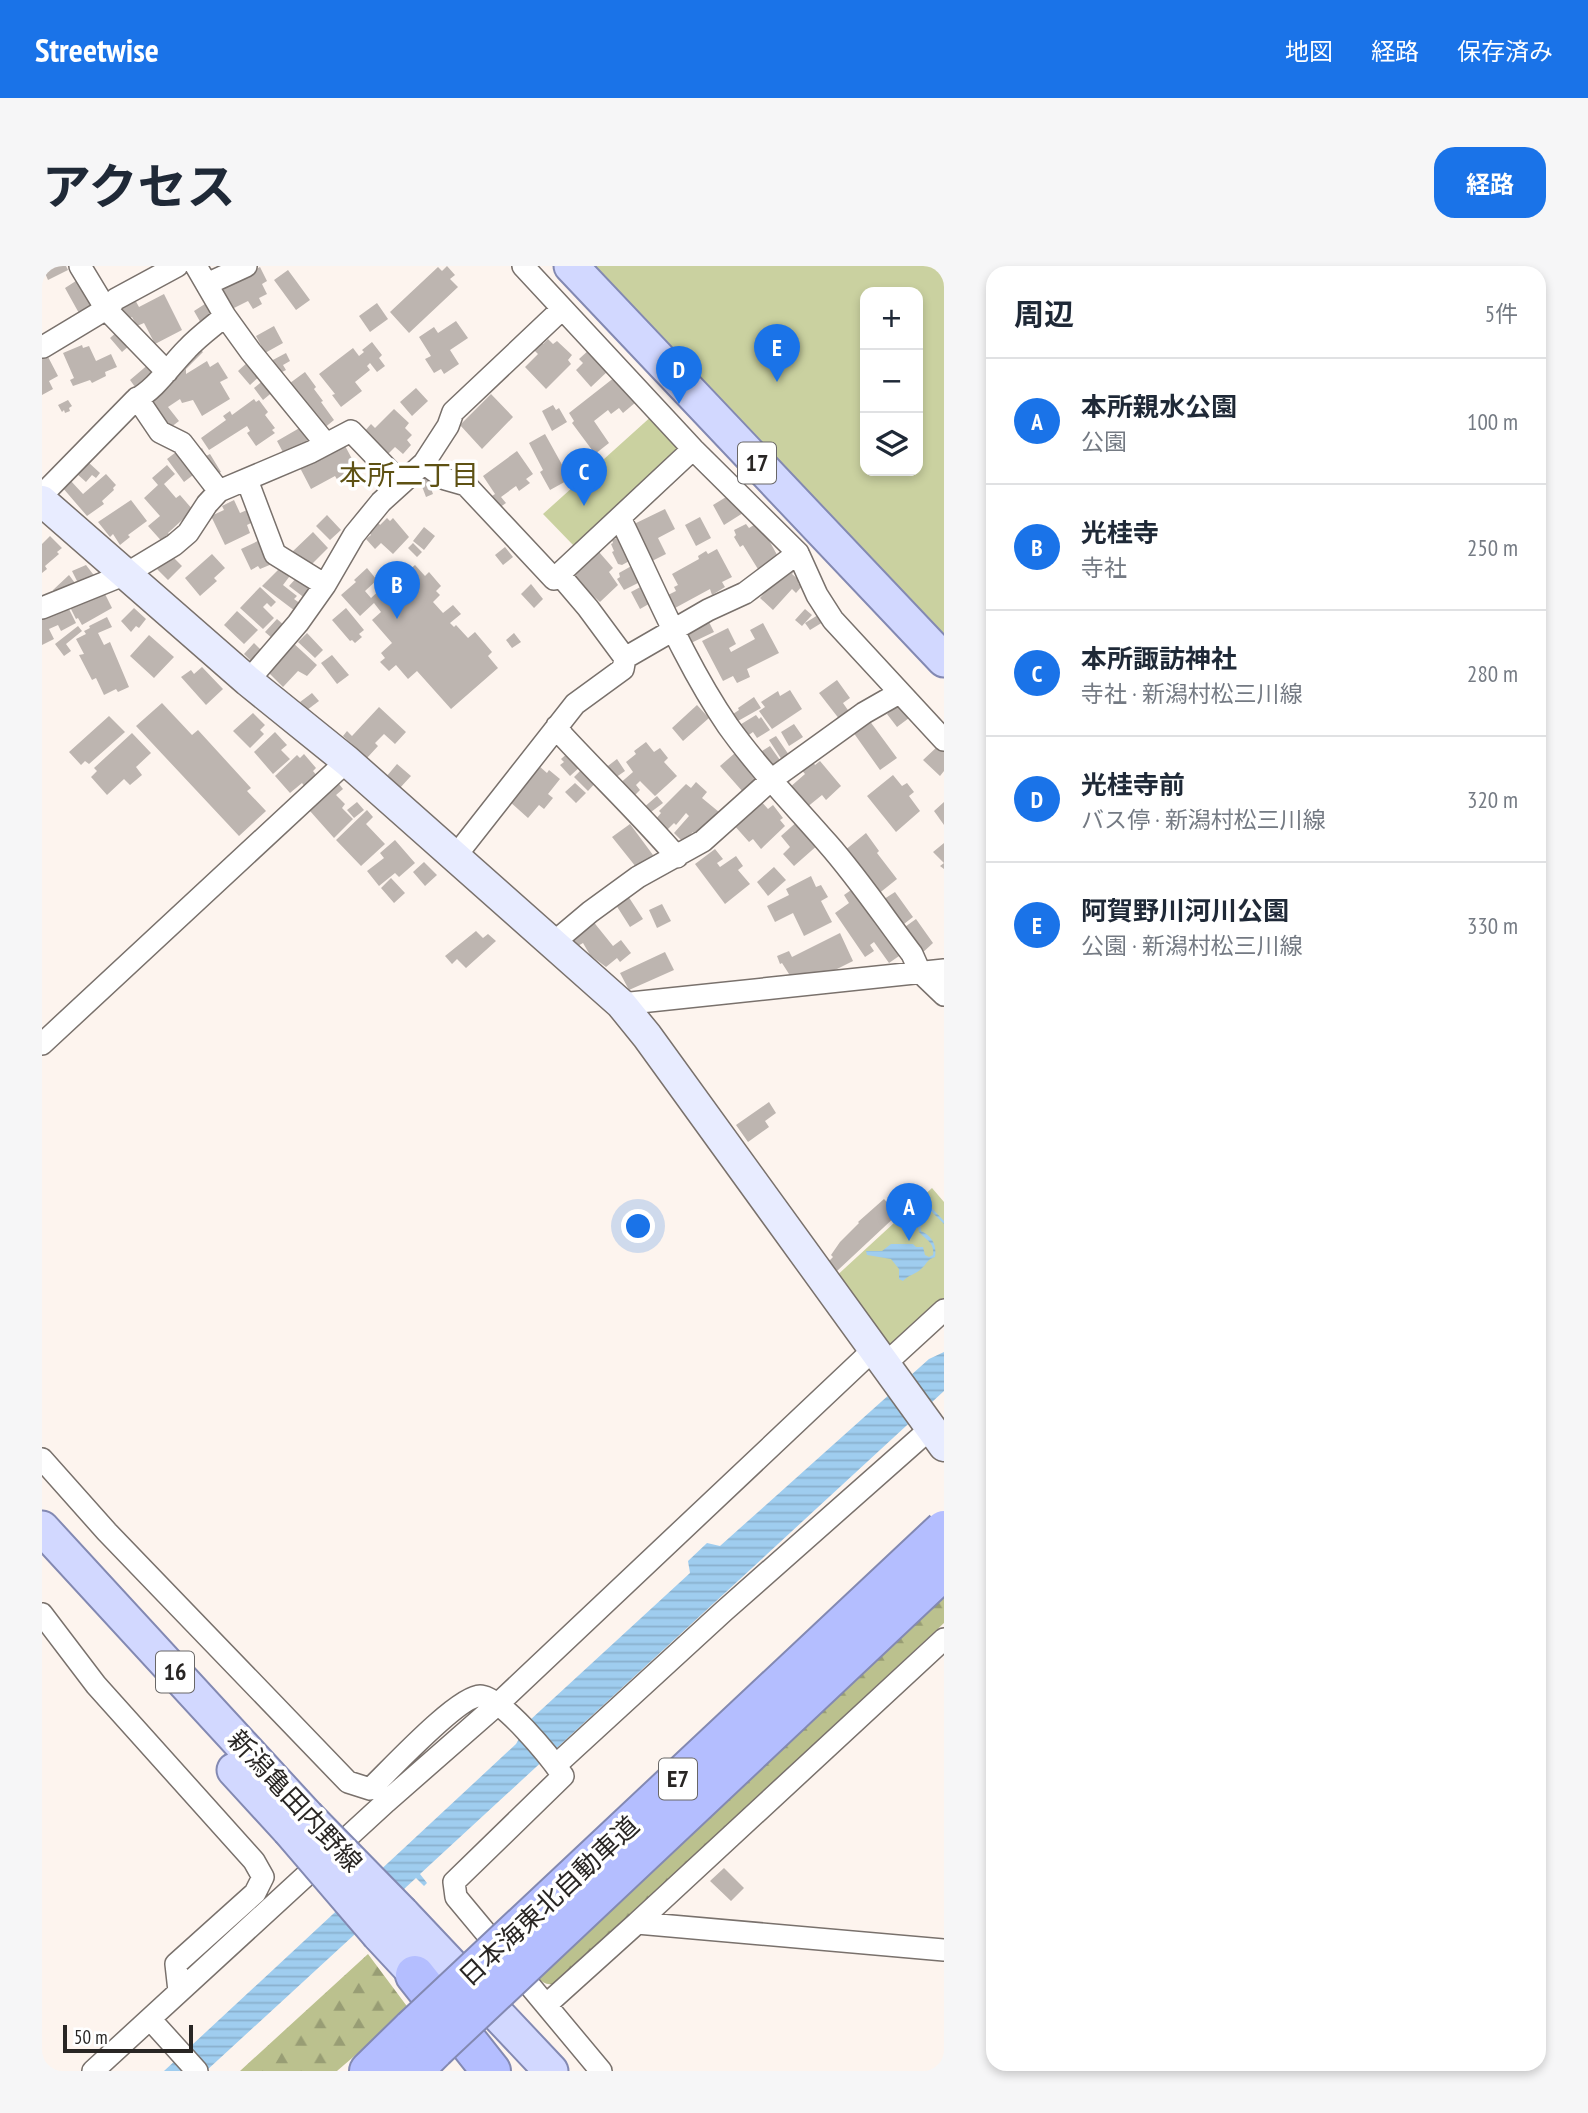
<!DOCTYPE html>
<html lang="ja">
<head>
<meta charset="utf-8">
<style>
	:root { --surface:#fff; --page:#f6f6f7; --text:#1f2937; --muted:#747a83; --line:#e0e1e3; --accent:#1a73e8 }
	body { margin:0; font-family:"PT Sans Narrow","Noto Sans JP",sans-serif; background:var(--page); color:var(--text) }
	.controls { position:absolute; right:21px; top:21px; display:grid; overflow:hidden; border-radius:14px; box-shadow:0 4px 10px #0003 }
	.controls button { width:63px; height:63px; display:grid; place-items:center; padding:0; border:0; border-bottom:2px solid var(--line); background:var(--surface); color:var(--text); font:35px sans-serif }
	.scale { position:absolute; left:21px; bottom:18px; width:130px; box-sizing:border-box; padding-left:7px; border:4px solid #292624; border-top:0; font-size:19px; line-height:24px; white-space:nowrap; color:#292624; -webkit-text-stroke:5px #fff; paint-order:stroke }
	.you { position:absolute; left:597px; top:961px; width:24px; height:24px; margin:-18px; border:5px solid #fff; border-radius:50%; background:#1a73e8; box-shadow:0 0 0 10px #1a73e833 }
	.badge { display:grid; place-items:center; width:46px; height:46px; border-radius:50%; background:var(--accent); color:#fff; font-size:23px; font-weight:700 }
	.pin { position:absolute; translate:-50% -58px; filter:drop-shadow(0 2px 4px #0008) }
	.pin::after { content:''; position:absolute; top:37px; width:24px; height:21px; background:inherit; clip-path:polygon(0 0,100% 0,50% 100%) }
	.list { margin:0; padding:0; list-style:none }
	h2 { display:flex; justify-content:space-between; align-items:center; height:91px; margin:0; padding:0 28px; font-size:30px }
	h2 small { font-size:23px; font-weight:400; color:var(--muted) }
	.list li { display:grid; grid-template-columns:46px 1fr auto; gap:21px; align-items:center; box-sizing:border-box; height:126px; padding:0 28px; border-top:2px solid var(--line) }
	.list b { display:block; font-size:26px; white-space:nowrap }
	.list p { margin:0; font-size:23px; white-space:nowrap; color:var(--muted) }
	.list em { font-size:23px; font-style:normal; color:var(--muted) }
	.icon { flex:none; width:38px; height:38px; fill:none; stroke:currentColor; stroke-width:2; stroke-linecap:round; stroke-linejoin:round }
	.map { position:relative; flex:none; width:902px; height:1805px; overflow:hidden; border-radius:21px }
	header { display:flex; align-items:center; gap:42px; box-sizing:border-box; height:98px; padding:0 35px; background:var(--accent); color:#fff }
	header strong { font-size:33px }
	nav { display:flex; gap:38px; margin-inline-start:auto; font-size:24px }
	.intro { display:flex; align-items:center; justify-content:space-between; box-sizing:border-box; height:168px; padding:0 42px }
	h1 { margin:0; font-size:49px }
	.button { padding:18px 32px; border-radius:21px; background:var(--accent); color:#fff; font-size:24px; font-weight:700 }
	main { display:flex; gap:42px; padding:0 42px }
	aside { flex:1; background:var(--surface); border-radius:21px; box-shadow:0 4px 10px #0003 }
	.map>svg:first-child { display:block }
</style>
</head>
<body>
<header>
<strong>Streetwise</strong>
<nav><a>地図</a><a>経路</a><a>保存済み</a></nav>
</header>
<div class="intro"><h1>アクセス</h1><a class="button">経路</a></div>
<main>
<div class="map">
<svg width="902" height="1805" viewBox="0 0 902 1805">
	<defs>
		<pattern id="forest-firs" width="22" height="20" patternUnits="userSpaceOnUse" patternTransform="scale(1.75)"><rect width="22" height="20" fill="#bbc18e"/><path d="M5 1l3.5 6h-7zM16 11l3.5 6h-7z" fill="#989d74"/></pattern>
		<pattern id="water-rules" width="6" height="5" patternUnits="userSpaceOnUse" patternTransform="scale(1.75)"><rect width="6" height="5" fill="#9fcdef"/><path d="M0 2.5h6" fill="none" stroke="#89b0cd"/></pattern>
	</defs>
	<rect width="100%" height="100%" fill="#fdf4ee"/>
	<!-- forest -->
	<path fill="url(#forest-firs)" d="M902,1325v32l-386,359c-10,5 -14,1 -22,-5z
		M326,1688l41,55 -72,62h-97z"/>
	<!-- park -->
	<path fill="#cad1a0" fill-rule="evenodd" d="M537,0h365v381zM823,26h53v179h-53z
		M612,148l30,32 -110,100 -31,-32z
		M890,922l12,14v96l-58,51 -54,-69z"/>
	<!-- water -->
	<path fill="url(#water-rules)" d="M883,938l4,1 15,16v3l-12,-12 -9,-2 -3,3 1,18c11,5 16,14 14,26 -9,3 -7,6 -13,11 -5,6 -14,7 -19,13l-4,-2v-10l-8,-10 -24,-4 -1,-4h16l9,-7h22l3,3h7l2,8 4,2 4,-2c2,-12 -7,-15 -14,-23 -2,-7 -3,-19 0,-26z
		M902,1086v39l-524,483 7,9 -3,3 -8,-8 -210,193h-42l352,-327 13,-23 161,-148 -2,-12 19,-18 13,3 209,-187z"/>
	<!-- building -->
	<path fill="#bdb5b0" d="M0,0h24l2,4 -20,10z
		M405,0l8,9 -5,4 8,8 -49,46 -19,-21 48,-45 4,4z
		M218,1l7,14 -5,3 5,10 -8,4 3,6 -9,5 -5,-8 -16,8 -12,-21z
		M246,4l22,30 -14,10 -22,-30z
		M37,13l16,27 -15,9 -15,-27z
		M122,28l18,36 -27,14 -11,-21 -7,3 -5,-9 -9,5 -7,-14 18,-10 5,9z
		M166,36l9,14 -15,9 -8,-14z
		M335,37l11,16 -18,13 -11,-16z
		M414,55l12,17 -18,12 9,14 -15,10 -3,-5 -7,4 -9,-14 6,-3 -12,-19 15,-10 4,6z
		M232,60l9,17 -18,10 -9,-17z
		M76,65l12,14 -8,7 -12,-14z
		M506,73l5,5 4,-3 15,14 -4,5 3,4 -25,25 -21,-22 13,-13 -5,-5 8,-8 2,3z
		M330,76l10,13 -3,3 6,8 -8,6 -7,-9 -3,3 3,4 -15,12 7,9 -21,16 -9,-12 3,-1 -16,-20 34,-26 6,8 5,-4 -2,-2z
		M40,79l1,3 6,-2 7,15 15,-7 6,13 -12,5 1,4 -14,7 -2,-3 -17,6 -3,-6 4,-2 -11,-25z
		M156,82l5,4 -17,17v5l21,-13 3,6 8,-5 10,16 -8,4 10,17 -28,17 -9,-16 -11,3 -2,-4 -12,8 11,14 -13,10 -22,-31z
		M548,83l19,21 -18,17 -15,-17 7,-7 -4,-4z
		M4,87l12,23 -9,5 4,8 -11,6v-40z
		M244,87l4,8 -7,4 3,5 -8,4 -7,-13z
		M207,95l12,14 -11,10 -12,-14z
		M108,97l9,11 -21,17 -8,-11z
		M263,106l11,15 -2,2 9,12 -2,1 13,18 -11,9 -33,-46z
		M573,111l21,25 -13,11 -4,-5 -8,6 -3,-4 -14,11 15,22 -14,11 -23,-31 2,-2 -5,-8z
		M223,113l10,11 -12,10 -9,-12z
		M374,122l12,13 -16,15 -12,-14z
		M449,128l22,23 -31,32 -22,-24z
		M212,133l2,3 3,-2 9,12 -3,3 10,13 -3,2 3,3 -19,13 -9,-13 3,-2 -3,-5 -38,24 -8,-12 25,-18 -3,-4 7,-5 2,4z
		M26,134l4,6 -3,2 1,3 -5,2 -1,-3 -2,2 -4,-7z
		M511,139l3,5 3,-2 8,14 -15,9 -10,-20z
		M352,143l15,14 -4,5 7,7 -5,5 4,5 -8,9 -8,-7 -8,8 -24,-22 8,-9 4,4z
		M261,160l9,15 -27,15 -8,-15z
		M503,168l25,45 -20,11 -10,-18 3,-2 -14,-27z
		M301,176l16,30 -6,3 3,4 -15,7 -6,-10 -24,13 -12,-23z
		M160,182l4,8 4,-2 11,18 -10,6 -15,-26z
		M138,183l17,23 -13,10 -17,-23z
		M475,185l16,23 -7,5 4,4 -11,8 -3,-5 -15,11 5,6 -10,7 -7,-12 6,-4 -12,-18z
		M45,195l13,12 -4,5 -4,-3 -6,7 -10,-9z
		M125,199l8,9 -11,10 12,14 4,-3 13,15 -25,23 5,6 -7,7 -18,-20 12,-10 -16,-18 14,-13 -6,-7z
		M64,208l10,11 -3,3 1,2 -12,11 2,3 -17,12 -25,-29 8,-7 13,14z
		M385,212l6,16 -7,3 -6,-16z
		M689,228l12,19 -19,12 -11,-20z
		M89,234l16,21 -19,14 2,2 -10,8 -7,-11 -3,3 -12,-15z
		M192,234l6,13 7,-3 6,12 -6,3 3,8 -25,12 -14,-29 13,-6 -2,-4z
		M623,243l10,20 -17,9 8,16 -16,8 -18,-37z
		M285,249l14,15 -11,10 -14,-14z
		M658,251l11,21 -15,8 -11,-21z
		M345,252l3,3 3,-3 16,19 -16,17 -12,-11 -6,6 -9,-10 5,-4 -2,-3 9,-9 2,2z
		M704,258l3,4 5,-3 3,4 4,-3 20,36 -20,12 -18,-29 -3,2 -6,-10 2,-2 -2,-5z
		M382,261l11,9 -11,14 -11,-9z
		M271,266l15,16 -21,21 -16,-16z
		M8,270l12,12 -5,4 2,2 -14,12 2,3 -5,4v-29z
		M579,270l12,23 -11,6 -4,-1 -6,-12 2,-1 -3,-7 2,-1 -1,-3z
		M218,274l12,24 -12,5 -2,-3 -7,4 -10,-21z
		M371,277l9,9 -5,5 -9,-9z
		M463,281l8,10 -10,8 -8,-10z
		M675,283l15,28 -10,5 3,5 -13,8 -2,-6 -35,19 -7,-13 8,-4 -2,-4 4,-2 -6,-11 27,-15 -1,-3 8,-5 2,3z
		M557,286l14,16 -4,4 9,13 -18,17 -27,-25z
		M170,288l13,14 -11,10 3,3 -17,15 -15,-18z
		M131,291l9,9 -14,14 -11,-11z
		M593,298l9,16 -20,10 -7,-11 3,-2 -1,-4z
		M749,298l5,5 -4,5 8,7 -2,2 4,3 -6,7 -4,-4 -19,21 -13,-12z
		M44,299l10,13 -18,5 -6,-12z
		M373,299l10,11 4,-4 12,14 -5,5 4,4 -7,7 10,11 10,-8 8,9 -11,9 4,4 2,-2 12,13 7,-6 17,20 -4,4 10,12 -47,41 -34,-38 -9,8 -12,-14 -7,6 -9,-9 5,-4 -4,-5 11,-10 -20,-23 9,-8 -7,-9 -14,13 -19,-21 15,-13 -2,-2 13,-12 10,12 -12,11 6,7 11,-10 11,13 11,-10 -8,-10z
		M240,300l10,7 -9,12 14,11 -3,3 7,5 -6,7 -33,-25z
		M27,309l9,12 -20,10 -5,-7z
		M256,310l17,12 -9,11 -17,-13z
		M489,318l12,15 -9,9 -13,-14z
		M604,318l8,17 -14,8 -9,-17z
		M218,321l16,15 -5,5 -4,-4 -4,4 11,11 -11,11 -23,-21z
		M60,322l10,20 -30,17 -4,-7 -2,1 -7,-14z
		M25,339l9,18 -15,8 -3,-6 -9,4 5,10 -12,6v-29z
		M92,342l12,11 -7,9 -3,-2 -5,6 -10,-11z
		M304,342l18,22 -5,4 3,3 -7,6 -3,-3 -2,1 -18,-21z
		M763,343l7,6 -10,11 -7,-6z
		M195,345l21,19 -14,14 -20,-19z
		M776,349l5,7 -13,8 -5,-7z
		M65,351l5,10 -14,6 6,12 6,-3 19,45 -11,5 -2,-3 -12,6 -8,-17 -4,2 -13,-25 5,-1 -8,-15 10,-5 -2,-3 6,-3 -1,-2z
		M235,353l8,7 -12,13 -8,-7z
		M666,354l6,12 -23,11 -5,-12z
		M721,357l16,30 -32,16 3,8 -13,6 -4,-7 -10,5 -21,-40 26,-13 8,16 -7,4 2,4 24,-13 -5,-9z
		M36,360l4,5 -16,13 5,7 -7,5 -9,-12z
		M265,367l16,17 -8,8 -17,-16z
		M472,367l7,9 -9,6 -6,-8z
		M107,369l25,22 -20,21 -24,-22z
		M249,375l26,24 -10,11 -9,-5 -15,16 -17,-17z
		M212,377l8,8 -10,11 -8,-8z
		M290,389l17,20 -12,9 -16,-21z
		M160,401l21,22 -17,16 -25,-28 10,-7 3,4z
		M795,414l13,18 -7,5 7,10 -10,7 -21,-27z
		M748,424l12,19 -30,20 -13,-18 6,-4 -4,-5 17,-11 2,5z
		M270,427l7,8 -12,9 -7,-8z
		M712,431l7,11 -23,13 -5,-7 6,-4 -1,-2z
		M120,437l30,32 6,-5 53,58 -4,3 19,20 -27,25 -103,-110z
		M655,439l12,13 -26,23 -11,-13z
		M857,439l10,13 -12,9 -10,-13z
		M337,441l27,25 -11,12 -11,-10 -9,9 3,3 -11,12 -24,-22 4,-5 5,5z
		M211,447l12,12 -5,5 4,4 -14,14 -17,-17z
		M714,449l3,4 2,-2 9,13 -13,8 -4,-6 -7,5 -8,-11z
		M67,450l16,16 -36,32 -4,-3 -4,4 -12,-13z
		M827,454l28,38 -17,12 -27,-38z
		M752,458l9,13 -14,9 -8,-14z
		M233,466l12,13 -6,5 9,9 -17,15 -19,-22z
		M90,467l19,20 -15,14 6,8 -12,10 -6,-6 -17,16 -16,-18 6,-6 -3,-3z
		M734,470l13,19 -7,5 -13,-20z
		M604,476l8,10 6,-4 8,10 -4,4 13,14 -22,20 -15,-15 -4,4 4,5 -9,9 -13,-14 15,-13 -7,-10 10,-8 -2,-3z
		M728,480l12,17 -12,8 -11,-18z
		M896,480l6,6v19l-4,5 -17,-16z
		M527,486l12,14 -11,10 -10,-11 4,-3 -3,-3z
		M693,487l24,25 -16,14 -23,-26z
		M262,488l12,14 -3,3 4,5 -12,11 -3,-4 -12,10 -15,-17 22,-21 3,3z
		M575,493l8,12 -13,9 -8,-11z
		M769,493l4,6 5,-4 21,25 -15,14 -4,-5 -16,13 -17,-20 16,-14 -5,-6z
		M355,498l14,12 -12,13 -13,-12z
		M497,500l8,7 2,-3 11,9 -12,15 5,4 -9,11 -5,-4 -11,13 -19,-17z
		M542,501l13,14 -9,10 -14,-14z
		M851,509l9,11 5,-3 7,9 -5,4 11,15 -24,21 -29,-36z
		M654,516l11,10 -5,6 17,14 -17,19 -2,-2 -5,5 -2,-2 -10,10 -9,-9 15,-17 -3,-3 -10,12 -2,-2 -8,8 -11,-11 6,-7 -2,-2 27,-27 5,4z
		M533,517l11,10 -10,10 -11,-11z
		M297,518l4,5 -7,6 9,9 -3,4 11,11 -19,19 -24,-27z
		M615,530l6,7 -16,12 -5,-6z
		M719,535l7,8 5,-4 10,13 -3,2 5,6 -24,23 -8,-10 -4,3 -16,-18z
		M315,536l7,8 -10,8 -7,-8z
		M902,536v23l-10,-14z
		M325,544l6,7 -7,7 19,20 -24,22 -25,-26z
		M757,554l20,24 -25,22 -11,-12 7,-7 -9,-11z
		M588,558l23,31 -17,12 -24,-30z
		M824,567l13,18 -2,2 20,26 -20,16 -33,-44z
		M353,574l20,23 -16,14 -4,-4 -16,13 -12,-15 17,-13 -4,-5z
		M902,577v26l-4,-3 4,-3 -11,-11z
		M673,583l8,10 -6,4 3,4 16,-11 7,10 -5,4 12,14 -25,20 -30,-40z
		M382,596l13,13 -12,11 -12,-14z
		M732,601l12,13 -18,16 -11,-14z
		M769,610l5,11 5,-2 7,12 -7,4 11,21 -28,14 -11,-23 -18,9 -8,-16 22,-11 -3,-6z
		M349,612l14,15 -11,10 -13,-15z
		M812,622l48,66 -13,9 -15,-21 -4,3 4,6 -9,6 -30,-44 14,-10 -5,-8z
		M853,626l18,25 -13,10 -19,-26z
		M586,630l15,23 -13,8 -14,-22z
		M620,638l9,17 -14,7 -8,-18z
		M874,653l17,24 -13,12 -18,-26z
		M550,654l21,26 8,-6 10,13 -11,9 -3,-4 -11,9 -16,-12 -7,-12 -5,3 -7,-9z
		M434,665l7,7 5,-4 8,7 -30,27 -9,-9 -5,5 -7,-8z
		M798,667l13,28 -22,11 -10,1 -32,1 -7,-11 -2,1 -3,-8 12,-5 3,6z
		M623,686l9,18 -45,20 -9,-17z
		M727,836l7,11 -11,8 4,6 -21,15 -12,-17z
		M842,933l14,15 -61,57 -9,-9 5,-5 -2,-2 9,-13 19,-19 -1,-1z
		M682,1602l20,20 -13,13 -21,-20z"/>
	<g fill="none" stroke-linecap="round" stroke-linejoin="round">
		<defs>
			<path id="street" d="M38,0l26,43 61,63
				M154,0l29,50 26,36 75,92
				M481,0l170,183 105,104 19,42 16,25 111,120
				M165,18l39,-18
				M1,81l63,-38 10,-10 61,-33
				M95,132l23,34 22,11 37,48
				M382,197l21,16 21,6 88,94 139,-130
				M205,214l28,74 50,31
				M0,229l93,-95c21,-11 35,-34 52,-51 11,-12 25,-22 38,-33
				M578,252c34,69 64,144 108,208 30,42 66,79 100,118 30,34 56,73 84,110l8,18 24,23
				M517,308l29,34 37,50
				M0,342l84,-34 48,-29 14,-12 19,-29 12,-13 92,-39 40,-21 50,52
				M206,415l50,-58 27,-38 29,-50 27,-33 43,-39 24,-37 5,-14 109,-103
				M515,460l6,10c38,41 78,79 114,121
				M412,592l121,-154 48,-35 2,-11 83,-48 37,-17 53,-40
				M510,678l38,-32 48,-35 65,-36 68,-61 93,-67 35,-20
				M579,738l323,-34
				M0,778l305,-283
				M842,1099l60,-55
				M0,1193l65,73 241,250 22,7c19,-18 88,-93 110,-93 21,0 71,62 83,80l-109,106 2,15 145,174
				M0,1348l54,71 158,176 9,16 -8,16 -79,71 3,27
				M514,1499l168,-154 207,-183
				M595,1657l307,-284
				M504,1739l91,-82 307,27
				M108,1753l47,52
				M51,1805l293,-269 113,-99 374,-353"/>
			<path id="secondary" d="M0,235l206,180 99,80 274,243 26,32 297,410"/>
			<path id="primary" d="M529,0l373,394
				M0,1262l265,288
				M192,1504l55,60
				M360,1647l149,158
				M337,1669l53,57"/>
			<path id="highway" d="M373,1709l76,96
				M327,1805l43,-42
				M371,1805l22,-22"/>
		</defs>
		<!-- street casing -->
		<use href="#street" stroke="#79716c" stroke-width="24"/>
		<!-- secondary casing -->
		<use href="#secondary" stroke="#79716c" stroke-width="33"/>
		<!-- primary casing -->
		<use href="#primary" stroke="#8389b2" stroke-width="37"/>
		<!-- highway casing -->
		<use href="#highway" stroke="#8389b2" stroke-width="42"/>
		<!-- street -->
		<use href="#street" stroke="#fff" stroke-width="21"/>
		<!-- secondary -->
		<use href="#secondary" stroke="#e8ecff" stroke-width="30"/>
		<!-- primary -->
		<use href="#primary" stroke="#d2d8ff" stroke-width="33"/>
		<!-- highway -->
		<use href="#highway" stroke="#b4beff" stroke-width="38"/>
		<defs>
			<path id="primary-bridge" d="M265,1550l95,97
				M247,1564l90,105"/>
			<path id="highway-bridge" d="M370,1763l532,-499
				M393,1783l509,-479"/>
		</defs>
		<!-- primary-bridge casing -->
		<use href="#primary-bridge" stroke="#8389b2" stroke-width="37" stroke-linecap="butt"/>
		<!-- highway-bridge casing -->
		<use href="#highway-bridge" stroke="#8389b2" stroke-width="42" stroke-linecap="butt"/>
		<!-- primary-bridge -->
		<use href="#primary-bridge" stroke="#d2d8ff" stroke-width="33"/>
		<!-- highway-bridge -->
		<use href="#highway-bridge" stroke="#b4beff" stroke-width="38"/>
	</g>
	<g text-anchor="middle" stroke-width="7" stroke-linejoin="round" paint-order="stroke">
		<!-- shield labels -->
		<g fill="#fff" stroke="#696766" stroke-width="2">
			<rect x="696" y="176.5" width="38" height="41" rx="5"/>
			<rect x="114" y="1385.5" width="38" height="41" rx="5"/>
			<rect x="617" y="1492.5" width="38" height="41" rx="5"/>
		</g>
		<g font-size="24" font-weight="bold" fill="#292624">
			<text x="715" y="205">17</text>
			<text x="133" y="1414">16</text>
			<text x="636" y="1521">E7</text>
		</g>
		<!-- street labels -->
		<g font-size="26" fill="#292624" stroke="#fff">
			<text transform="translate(253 1535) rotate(47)" y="9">新潟亀田内野線</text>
			<text transform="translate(507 1635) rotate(-43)" y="9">日本海東北自動車道</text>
		</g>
		<!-- neighbourhood labels -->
		<g font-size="28" fill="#5e5113" stroke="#fff">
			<text x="367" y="219">本所二丁目</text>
		</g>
	</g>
</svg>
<div class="controls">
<button>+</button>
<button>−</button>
<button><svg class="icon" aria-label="layers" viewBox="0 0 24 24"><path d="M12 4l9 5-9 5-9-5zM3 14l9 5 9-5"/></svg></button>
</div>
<div class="scale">50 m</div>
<div class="you"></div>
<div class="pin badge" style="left:867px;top:975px">A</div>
<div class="pin badge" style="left:355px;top:353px">B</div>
<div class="pin badge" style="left:542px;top:240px">C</div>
<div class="pin badge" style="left:637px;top:138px">D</div>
<div class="pin badge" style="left:735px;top:116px">E</div>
</div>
<aside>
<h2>周辺<small>5件</small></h2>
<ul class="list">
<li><span class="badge">A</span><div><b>本所親水公園</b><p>公園</p></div><em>100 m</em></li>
<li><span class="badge">B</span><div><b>光桂寺</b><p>寺社</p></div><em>250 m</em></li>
<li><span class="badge">C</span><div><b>本所諏訪神社</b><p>寺社 · 新潟村松三川線</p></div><em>280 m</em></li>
<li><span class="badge">D</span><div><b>光桂寺前</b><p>バス停 · 新潟村松三川線</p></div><em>320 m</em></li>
<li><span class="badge">E</span><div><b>阿賀野川河川公園</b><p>公園 · 新潟村松三川線</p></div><em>330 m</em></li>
</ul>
</aside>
</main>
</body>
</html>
